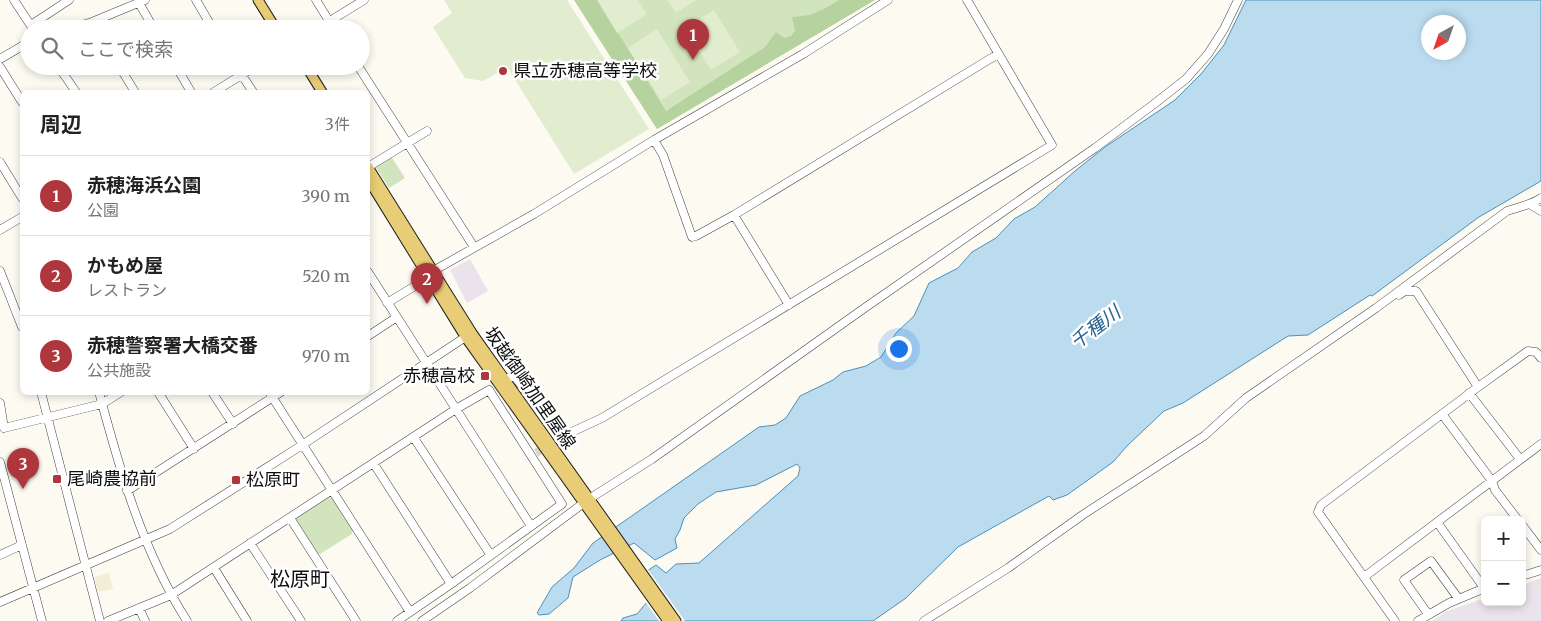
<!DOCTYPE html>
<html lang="ja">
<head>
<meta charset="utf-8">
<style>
	:root { --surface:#fff; --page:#f2f2f2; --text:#222; --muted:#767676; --line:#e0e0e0; --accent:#ad373c }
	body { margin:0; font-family:Merriweather,"Noto Sans JP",serif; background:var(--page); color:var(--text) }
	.controls { position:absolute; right:15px; bottom:15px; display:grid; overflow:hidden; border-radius:8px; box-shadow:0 2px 8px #0003 }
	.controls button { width:45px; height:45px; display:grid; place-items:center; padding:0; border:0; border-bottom:1px solid var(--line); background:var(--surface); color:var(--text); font:25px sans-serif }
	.compass { position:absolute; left:1421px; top:15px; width:45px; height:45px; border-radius:50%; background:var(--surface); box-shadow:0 2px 8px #0003; rotate:220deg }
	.you { position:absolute; left:898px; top:348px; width:18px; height:18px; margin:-12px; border:4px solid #fff; border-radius:50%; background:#1a73e8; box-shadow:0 0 0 8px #1a73e833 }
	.badge { display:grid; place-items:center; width:32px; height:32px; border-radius:50%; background:var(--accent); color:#fff; font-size:16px; font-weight:700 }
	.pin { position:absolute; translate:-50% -41px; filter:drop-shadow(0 1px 2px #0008) }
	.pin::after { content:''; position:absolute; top:26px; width:18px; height:15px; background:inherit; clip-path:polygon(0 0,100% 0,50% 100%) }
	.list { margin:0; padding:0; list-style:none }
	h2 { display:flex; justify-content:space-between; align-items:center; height:65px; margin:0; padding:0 20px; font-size:21px }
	h2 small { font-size:16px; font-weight:400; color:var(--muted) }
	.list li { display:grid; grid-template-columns:32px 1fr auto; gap:15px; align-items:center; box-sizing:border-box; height:80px; padding:0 20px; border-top:1px solid var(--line) }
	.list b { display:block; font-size:19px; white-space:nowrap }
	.list p { margin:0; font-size:16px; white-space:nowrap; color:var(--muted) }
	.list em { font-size:16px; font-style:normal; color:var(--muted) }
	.icon { flex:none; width:28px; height:28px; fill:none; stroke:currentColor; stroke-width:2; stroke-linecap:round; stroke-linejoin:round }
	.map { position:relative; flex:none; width:1541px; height:621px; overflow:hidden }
	.search { position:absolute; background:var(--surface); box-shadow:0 2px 8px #0003; left:20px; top:20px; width:350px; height:55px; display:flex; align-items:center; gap:12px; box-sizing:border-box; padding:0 18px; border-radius:28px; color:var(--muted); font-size:19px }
	.panel { position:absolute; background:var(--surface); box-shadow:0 2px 8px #0003; left:20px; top:90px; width:350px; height:305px; border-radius:8px }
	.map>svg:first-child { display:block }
</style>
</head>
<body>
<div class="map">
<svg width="1541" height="621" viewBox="0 0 1541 621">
	<rect width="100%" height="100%" fill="#fdfbf1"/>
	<!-- industrial -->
	<path fill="#ebe3eb" d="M470,259l18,32 -21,12 -17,-33z
		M1541,578v43h-109l15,-10 38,-13v4h37v-17z"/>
	<!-- farmland -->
	<path fill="#f1eed3" d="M109,573l4,16 -15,3 -4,-15z"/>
	<!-- green -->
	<path fill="#d2e4be" d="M574,0h301l-218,129z
		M391,156l14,22 -16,10 -14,-22z
		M329,497l4,2 20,30 -1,5 -32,20 -3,-1 -22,-32 1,-3z"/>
	<!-- forest -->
	<path fill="#b6d39f" d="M574,0h24l68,111 99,-64 11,-15 8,6 7,-2 4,-5 -3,-14 18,-2 14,-6 15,-9h36l-218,129z"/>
	<!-- pitch -->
	<path fill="#e2eccf" d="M444,0h123l82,129 -75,45 -67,-107 -24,14 -18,-3 -32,-51 19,-14z
		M597,0h41l9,14 -30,19z
		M667,0h29l-20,13z
		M714,10l26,42 -29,18 -26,-42z
		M657,29l33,53 -29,18 -33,-52z"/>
	<!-- water -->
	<path fill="#bbdbef" stroke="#4b90bd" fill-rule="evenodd" d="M1246,0h295v181l-62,36 -107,79 -2,-1 -62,40 -20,1 -105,67 -19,8 -37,35 -14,16 -46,33 -14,5 -4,-4 -91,51 -52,51 -33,23h-252l2,-3 14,-4 10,-12 -3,-29 12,-8 10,8 10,-9 23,-1 99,-87 2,-8 -3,-4 -41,21 -40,7 -18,12 -14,14 -4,12 -5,9 2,9 -22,12 -21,-17 -34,17 -27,17 -5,21 -19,16 -10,1 -2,-2 15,-26 22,-19 19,-25 166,-116 16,-2 11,-7 14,-22 33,-16 10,-8 23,-6 15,-9 15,-24 18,-17 15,-33 29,-15 14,-16 24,-14 18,-19 21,-12 40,-36 30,-24 70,-47 26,-26 23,-29zM1428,22h30v30h-30z"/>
	<!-- pier -->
	<path fill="#fdfbf1" d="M647,568l38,53h-26l-15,-21 -3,-27z"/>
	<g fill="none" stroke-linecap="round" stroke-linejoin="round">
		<!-- minor-tunnel -->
		<path stroke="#d9d7cf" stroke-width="8" stroke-dasharray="8 4" stroke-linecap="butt" d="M536,453l27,-17"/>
		<defs>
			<path id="minor" d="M14,0l19,29
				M196,0l17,29
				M316,0l18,29
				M139,3l15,26
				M31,25l38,-25
				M69,29l23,-7 53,-22
				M317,29l47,-29
				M0,59l29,-17
				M58,66l18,26
				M119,66l16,26
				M176,66l15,26
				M236,66l17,26
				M358,66l116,181
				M0,67l22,35
				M214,92l42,-26
				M654,140l9,15 29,82 4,-1 38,-21 264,-161
				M0,162l22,36
				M368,167l59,-36
				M1531,205l10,6
				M734,215l55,90
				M0,230l22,-13
				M0,271l22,56
				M368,272l163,254
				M1399,295l6,-4h11l62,96
				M387,303l41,-25 5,-7 101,-57 120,-74 149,-86 85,-54
				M368,336l29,-19
				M505,379l9,-3 49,60 39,-18 450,-273 -85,-145
				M41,392l59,229
				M99,392c21,79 44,160 88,229
				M158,392l36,57
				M212,392l21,32
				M269,392l141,220
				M1469,393l51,66
				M0,403l4,25 98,-24 19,-12
				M1442,414l50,67 3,9 23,30
				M414,438l76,116
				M0,462l42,159
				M374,464l77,120
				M127,491l154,-99
				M290,518l66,103
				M1437,522l47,66
				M1522,525l19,25
				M250,543l51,78
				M0,555l22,-10
				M214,568l33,53
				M1522,576l19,-6
				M1364,577l177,-133
				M0,602l170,-73 126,-80 174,-115
				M139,608l6,13
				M1428,614l-24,-34 27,-19 27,37
				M108,621l63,-26 285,-186 33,-19 73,114 -111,80 -54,37
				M422,621l48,-33 119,-89 63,-40 214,-152 229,-159 59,-44 32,-25 22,-25 16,-25 14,-29
				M924,621l84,-53 76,-54 120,-78 42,-38 130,-90 131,-97c12,-4 24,-6 34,-13
				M1395,621l-77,-109 3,-7 157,-118 50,-36 8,1 5,6
				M1418,621l31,-18 36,-15"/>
			<path id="major" d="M258,0l18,29
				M306,66l16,26
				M368,167l104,166 204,288
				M368,179l98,159 202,283"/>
		</defs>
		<!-- minor casing -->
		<use href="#minor" stroke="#414141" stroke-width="9"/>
		<!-- major casing -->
		<use href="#major" stroke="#1f1f1f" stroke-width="11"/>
		<!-- minor -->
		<use href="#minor" stroke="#fff" stroke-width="8"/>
		<!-- major -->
		<use href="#major" stroke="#e8cc76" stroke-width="9"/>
	</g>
	<!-- markers -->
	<g fill="#ad373c" stroke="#fff" stroke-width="2">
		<circle cx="503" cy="71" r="5"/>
		<rect x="480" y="371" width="10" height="10" rx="2.5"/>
		<rect x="52" y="474" width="10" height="10" rx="2.5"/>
		<rect x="231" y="475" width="10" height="10" rx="2.5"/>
	</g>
	<g text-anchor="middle" stroke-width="5" stroke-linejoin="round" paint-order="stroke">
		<!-- poi labels -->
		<g font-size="18" fill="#0e0e0e" stroke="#fff" text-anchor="start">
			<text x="513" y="77">県立赤穂高等学校</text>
			<text x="475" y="382" text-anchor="end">赤穂高校</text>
			<text x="67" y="485">尾崎農協前</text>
			<text x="246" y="486">松原町</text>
		</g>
		<!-- street labels -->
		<g font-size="18" fill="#0e0e0e" stroke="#fff">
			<text transform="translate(530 388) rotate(55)" y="6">坂越御崎加里屋線</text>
		</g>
		<!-- water labels -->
		<g font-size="19" font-style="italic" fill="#266291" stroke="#fff">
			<text transform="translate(1095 327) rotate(-37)" y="7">千種川</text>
		</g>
		<!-- quarter labels -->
		<g font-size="20" fill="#0e0e0e" stroke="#fff">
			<text x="300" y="586">松原町</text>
		</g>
	</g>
</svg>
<div class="controls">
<button>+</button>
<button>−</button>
</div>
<svg class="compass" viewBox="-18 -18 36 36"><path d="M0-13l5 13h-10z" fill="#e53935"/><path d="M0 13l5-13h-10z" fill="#767676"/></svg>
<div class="you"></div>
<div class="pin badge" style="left:693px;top:60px">1</div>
<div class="pin badge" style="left:427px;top:304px">2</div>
<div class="pin badge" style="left:23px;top:489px">3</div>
<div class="search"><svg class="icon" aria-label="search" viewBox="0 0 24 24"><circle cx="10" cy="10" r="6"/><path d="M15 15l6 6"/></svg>ここで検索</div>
<section class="panel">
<h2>周辺<small>3件</small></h2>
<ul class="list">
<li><span class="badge">1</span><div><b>赤穂海浜公園</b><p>公園</p></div><em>390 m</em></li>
<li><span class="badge">2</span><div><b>かもめ屋</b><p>レストラン</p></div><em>520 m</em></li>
<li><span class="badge">3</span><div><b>赤穂警察署大橋交番</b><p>公共施設</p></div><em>970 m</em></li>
</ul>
</section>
</div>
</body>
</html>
